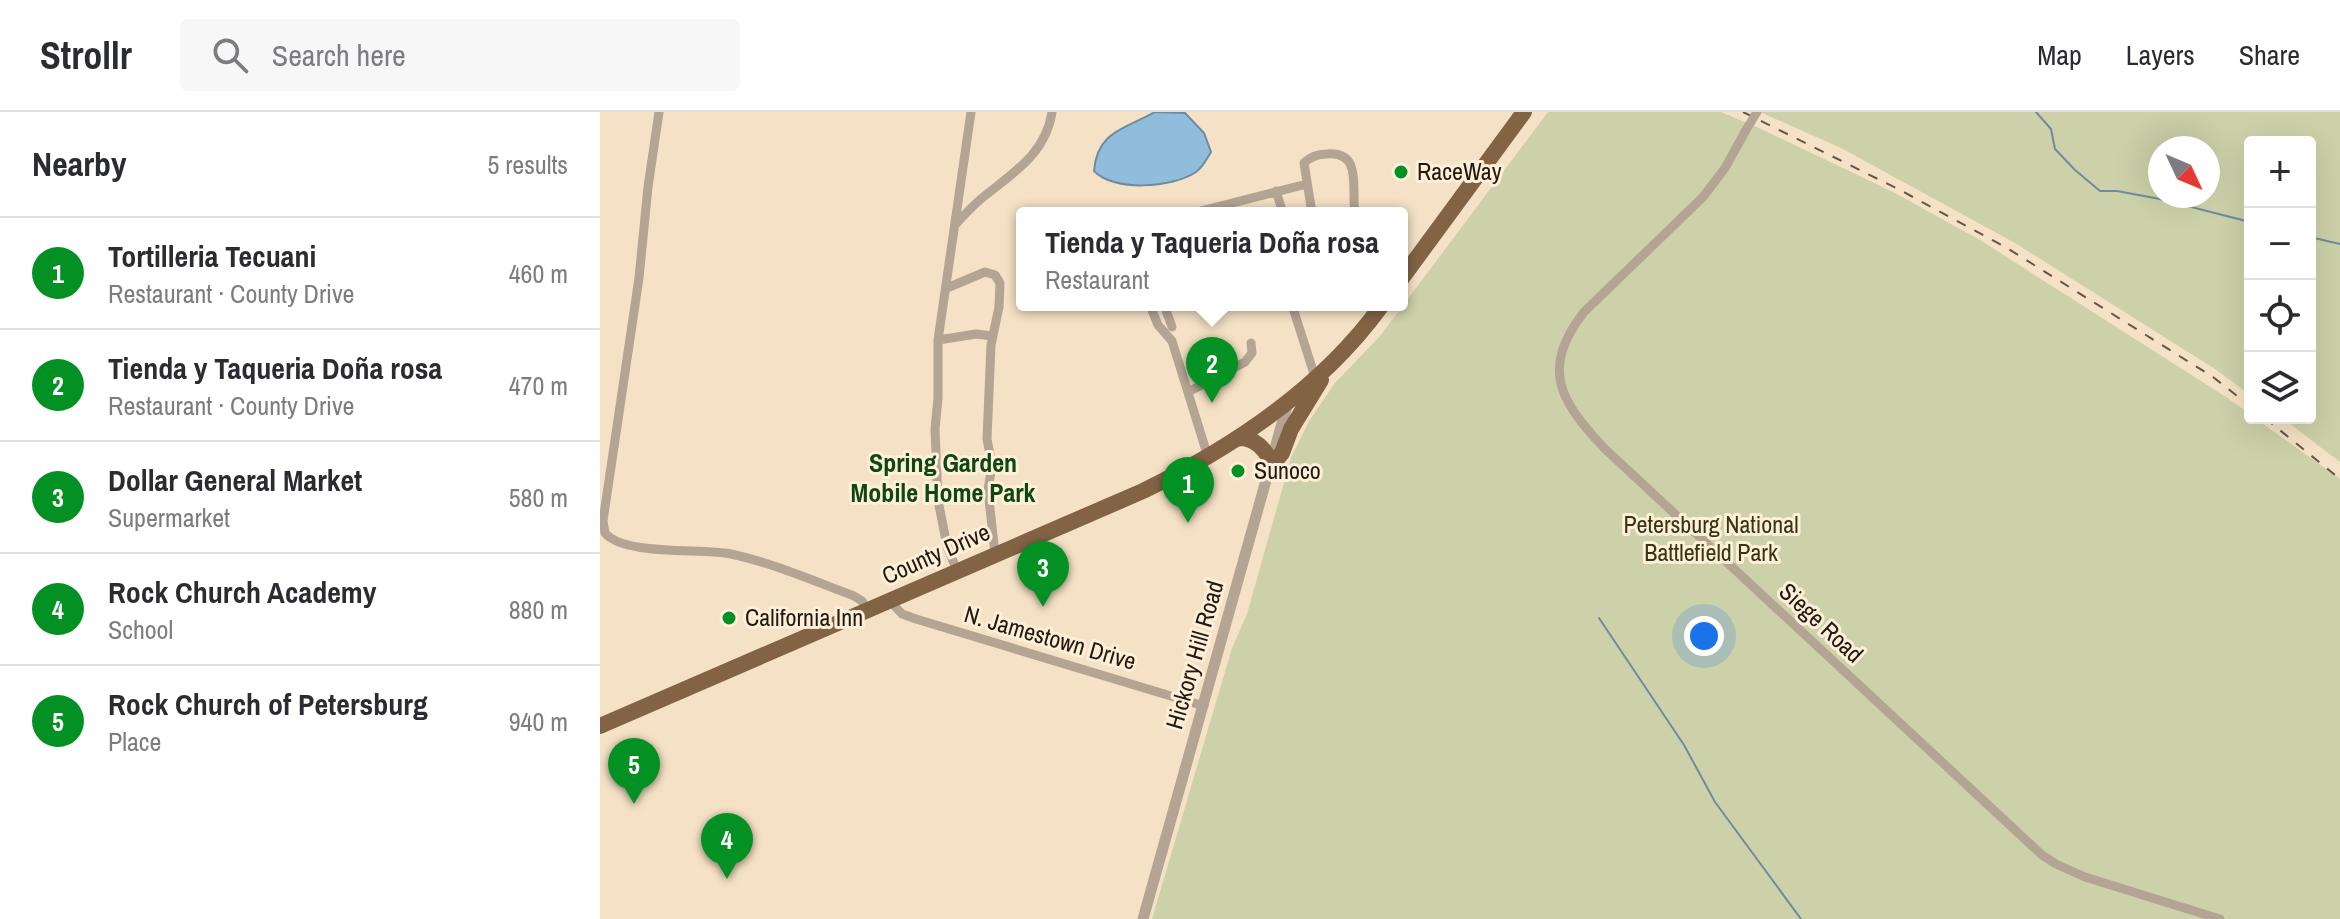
<!DOCTYPE html>
<html lang="en">
<head>
<meta charset="utf-8">
<style>
	:root { --surface:#fff; --page:#f7f7f7; --text:#2b2b33; --muted:#7c7c81; --line:#e1e1e2; --accent:#049124 }
	body { margin:0; font-family:"Archivo Narrow",sans-serif; background:var(--page); color:var(--text) }
	.controls { position:absolute; right:24px; top:24px; display:grid; overflow:hidden; border-radius:8px; box-shadow:0 8px 32px #0002 }
	.controls button { width:72px; height:72px; display:grid; place-items:center; padding:0; border:0; border-bottom:2px solid var(--line); background:var(--surface); color:var(--text); font:40px sans-serif }
	.compass { position:absolute; left:1548px; top:24px; width:72px; height:72px; border-radius:50%; background:var(--surface); box-shadow:0 8px 32px #0002; rotate:134deg }
	.you { position:absolute; left:1104px; top:524px; width:28px; height:28px; margin:-20px; border:6px solid #fff; border-radius:50%; background:#1a73e8; box-shadow:0 0 0 12px #1a73e833 }
	.badge { display:grid; place-items:center; width:52px; height:52px; border-radius:50%; background:var(--accent); color:#fff; font-size:26px; font-weight:700 }
	.pin { position:absolute; translate:-50% -66px; filter:drop-shadow(0 2px 4px #0008) }
	.pin::after { content:''; position:absolute; top:42px; width:28px; height:24px; background:inherit; clip-path:polygon(0 0,100% 0,50% 100%) }
	.popup { position:absolute; left:416px; top:95px; width:392px; height:104px; box-sizing:border-box; display:grid; place-content:center; border-radius:8px; background:var(--surface); filter:drop-shadow(0 2px 6px #0005); font-size:26px; white-space:nowrap; color:var(--muted) }
	.popup b { font-size:30px; color:var(--text) }
	.popup::after { content:''; position:absolute; left:50%; top:100%; margin-left:-16px; border:16px solid transparent; border-top-color:var(--surface) }
	.list { margin:0; padding:0; list-style:none }
	h2 { display:flex; justify-content:space-between; align-items:center; height:104px; margin:0; padding:0 32px; font-size:34px }
	h2 small { font-size:26px; font-weight:400; color:var(--muted) }
	.list li { display:grid; grid-template-columns:52px 1fr auto; gap:24px; align-items:center; box-sizing:border-box; height:112px; padding:0 32px; border-top:2px solid var(--line) }
	.list b { display:block; font-size:30px; white-space:nowrap }
	.list p { margin:0; font-size:26px; white-space:nowrap; color:var(--muted) }
	.list em { font-size:26px; font-style:normal; color:var(--muted) }
	.icon { flex:none; width:44px; height:44px; fill:none; stroke:currentColor; stroke-width:2; stroke-linecap:round; stroke-linejoin:round }
	.map { position:relative; flex:none; width:1740px; height:807px; overflow:hidden }
	header { display:flex; align-items:center; gap:48px; box-sizing:border-box; height:112px; padding:0 40px; background:var(--surface); border-bottom:2px solid var(--line) }
	header strong { font-size:38px }
	nav { display:flex; gap:44px; margin-inline-start:auto; font-size:28px }
	.search { width:560px; height:72px; background:var(--page); display:flex; align-items:center; gap:20px; box-sizing:border-box; padding:0 28px; border-radius:8px; color:var(--muted); font-size:30px }
	main { display:flex }
	aside { flex:1; background:var(--surface) }
	.map>svg:first-child { display:block }
</style>
</head>
<body>
<header>
<strong>Strollr</strong>
<div class="search"><svg class="icon" aria-label="search" viewBox="0 0 24 24"><circle cx="10" cy="10" r="6"/><path d="M15 15l6 6"/></svg>Search here</div>
<nav><a>Map</a><a>Layers</a><a>Share</a></nav>
</header>
<main>
<aside>
<h2>Nearby<small>5 results</small></h2>
<ul class="list">
<li><span class="badge">1</span><div><b>Tortilleria Tecuani</b><p>Restaurant · County Drive</p></div><em>460 m</em></li>
<li><span class="badge">2</span><div><b>Tienda y Taqueria Doña rosa</b><p>Restaurant · County Drive</p></div><em>470 m</em></li>
<li><span class="badge">3</span><div><b>Dollar General Market</b><p>Supermarket</p></div><em>580 m</em></li>
<li><span class="badge">4</span><div><b>Rock Church Academy</b><p>School</p></div><em>880 m</em></li>
<li><span class="badge">5</span><div><b>Rock Church of Petersburg</b><p>Place</p></div><em>940 m</em></li>
</ul>
</aside>
<div class="map">
<svg width="1740" height="807" viewBox="0 0 1740 807">
	<rect width="100%" height="100%" fill="#f5e1c5"/>
	<!-- green -->
	<path fill="#cdd1a9" fill-rule="evenodd" d="M948,0h173l38,16 134,64 87,48 246,157 24,17v4h5l85,61v440h-1188l80,-271 15,-34 44,-156 18,-37 26,-38 45,-47z
		M1160,0h580v350l-58,-44h28v-276h-60v253l-35,-26 -200,-126 -174,-95zM1560,36h48v48h-48z"/>
	<!-- water -->
	<path fill="#91bddd" stroke="#6f8c9f" stroke-width="2" d="M555,0l30,1 19,20 7,19c-4,7 -9,16 -15,20 -24,16 -82,20 -102,-1 3,-40 31,-42 61,-59z"/>
	<g fill="none" stroke-linecap="round" stroke-linejoin="round">
		<!-- stream -->
		<path stroke="#6f8c9f" stroke-width="2" d="M1436,0l15,17 4,20 20,21 25,21h17l43,8 90,23
			M1710,125l30,7
			M999,506l85,127 31,57 86,117"/>
		<!-- minor -->
		<path stroke="#b4a494" stroke-width="9" d="M59,0l-11,75 -9,91 -36,243 2,12c19,23 97,15 126,21 42,9 83,27 123,42l8,5 5,9
			M1146,18l-21,38 -22,29 -119,115c-44,57 -24,89 20,136l438,407 14,9 29,13 135,42
			M676,79l7,22
			M593,101l114,-29
			M712,101l-8,-50c6,-6 13,-9 23,-9 36,-3 24,35 28,59
			M355,113c10,-11 20,-22 32,-31 29,-23 59,-42 65,-82
			M347,176l38,-16 10,3 5,8 -1,24 -8,38 -4,94 5,26 -4,25 7,64
			M550,193l8,20 14,16 36,116
			M564,193l8,22
			M692,193l23,72
			M338,228l38,-6 17,2
			M588,280l57,-30 7,-9 -1,-10
			M357,459l-10,-25 -9,-46 -3,-71 3,-31v-58l33,-228
			M289,488l13,14 14,5 288,87"/>
		<!-- tertiary -->
		<path stroke="#b4a494" stroke-width="11" d="M543,807l145,-517"/>
		<!-- trunk -->
		<path stroke="#826444" stroke-width="16" d="M802,166l122,-166
			M639,326c17,0 25,11 33,24
			M670,356l12,-15 9,-24 30,-49
			M0,614l543,-235c91,-44 179,-103 239,-186"/>
		<!-- rail -->
		<path stroke="#625748" stroke-width="2" stroke-dasharray="10 10" stroke-linecap="butt" d="M1143,0l157,78 107,58 206,129 37,29
			M1665,306l75,61"/>
		<!-- minor-bridge -->
		<path stroke="#b4a494" stroke-width="9" d="M1146,18l11,-18"/>
	</g>
	<!-- markers -->
	<g fill="#049124" stroke="#ffefd8" stroke-width="3">
		<circle cx="801" cy="60" r="8"/>
		<circle cx="638" cy="359" r="8"/>
		<circle cx="129" cy="506" r="8"/>
	</g>
	<g text-anchor="middle" stroke-width="6" stroke-linejoin="round" paint-order="stroke">
		<!-- poi labels -->
		<g font-size="24" fill="#20190f" stroke="#ffefd8" text-anchor="start">
			<text x="817" y="68">RaceWay</text>
			<text x="654" y="367">Sunoco</text>
			<text x="145" y="514">California Inn</text>
		</g>
		<!-- park labels -->
		<g font-size="24" fill="#333610" stroke="#ffefd8">
			<text x="1111" y="421">Petersburg National<tspan x="1111" dy="28">Battlefield Park</tspan></text>
		</g>
		<!-- street labels -->
		<g font-size="24" fill="#20190f" stroke="#ffefd8">
			<text transform="translate(336 442) rotate(-24)" y="8">County Drive</text>
			<text transform="translate(1221 511) rotate(43)" y="8">Siege Road</text>
			<text transform="translate(450 526) rotate(16)" y="8">N. Jamestown Drive</text>
			<text transform="translate(595 543) rotate(-74)" y="8">Hickory Hill Road</text>
		</g>
		<!-- neighbourhood labels -->
		<g font-size="26" font-weight="bold" fill="#0d4714" stroke="#ffefd8">
			<text x="343" y="360">Spring Garden<tspan x="343" dy="30">Mobile Home Park</tspan></text>
		</g>
	</g>
</svg>
<div class="controls">
<button>+</button>
<button>−</button>
<button><svg class="icon" aria-label="locate" viewBox="0 0 24 24"><circle cx="12" cy="12" r="6"/><path d="M12 2v4M12 18v4M2 12h4M18 12h4"/></svg></button>
<button><svg class="icon" aria-label="layers" viewBox="0 0 24 24"><path d="M12 4l9 5-9 5-9-5zM3 14l9 5 9-5"/></svg></button>
</div>
<svg class="compass" viewBox="-18 -18 36 36"><path d="M0-13l5 13h-10z" fill="#e53935"/><path d="M0 13l5-13h-10z" fill="#7c7c81"/></svg>
<div class="you"></div>
<div class="pin badge" style="left:588px;top:411px">1</div>
<div class="pin badge" style="left:612px;top:291px">2</div>
<div class="popup"><b>Tienda y Taqueria Doña rosa</b>Restaurant</div>
<div class="pin badge" style="left:443px;top:495px">3</div>
<div class="pin badge" style="left:127px;top:767px">4</div>
<div class="pin badge" style="left:34px;top:692px">5</div>
</div>
</main>
</body>
</html>
